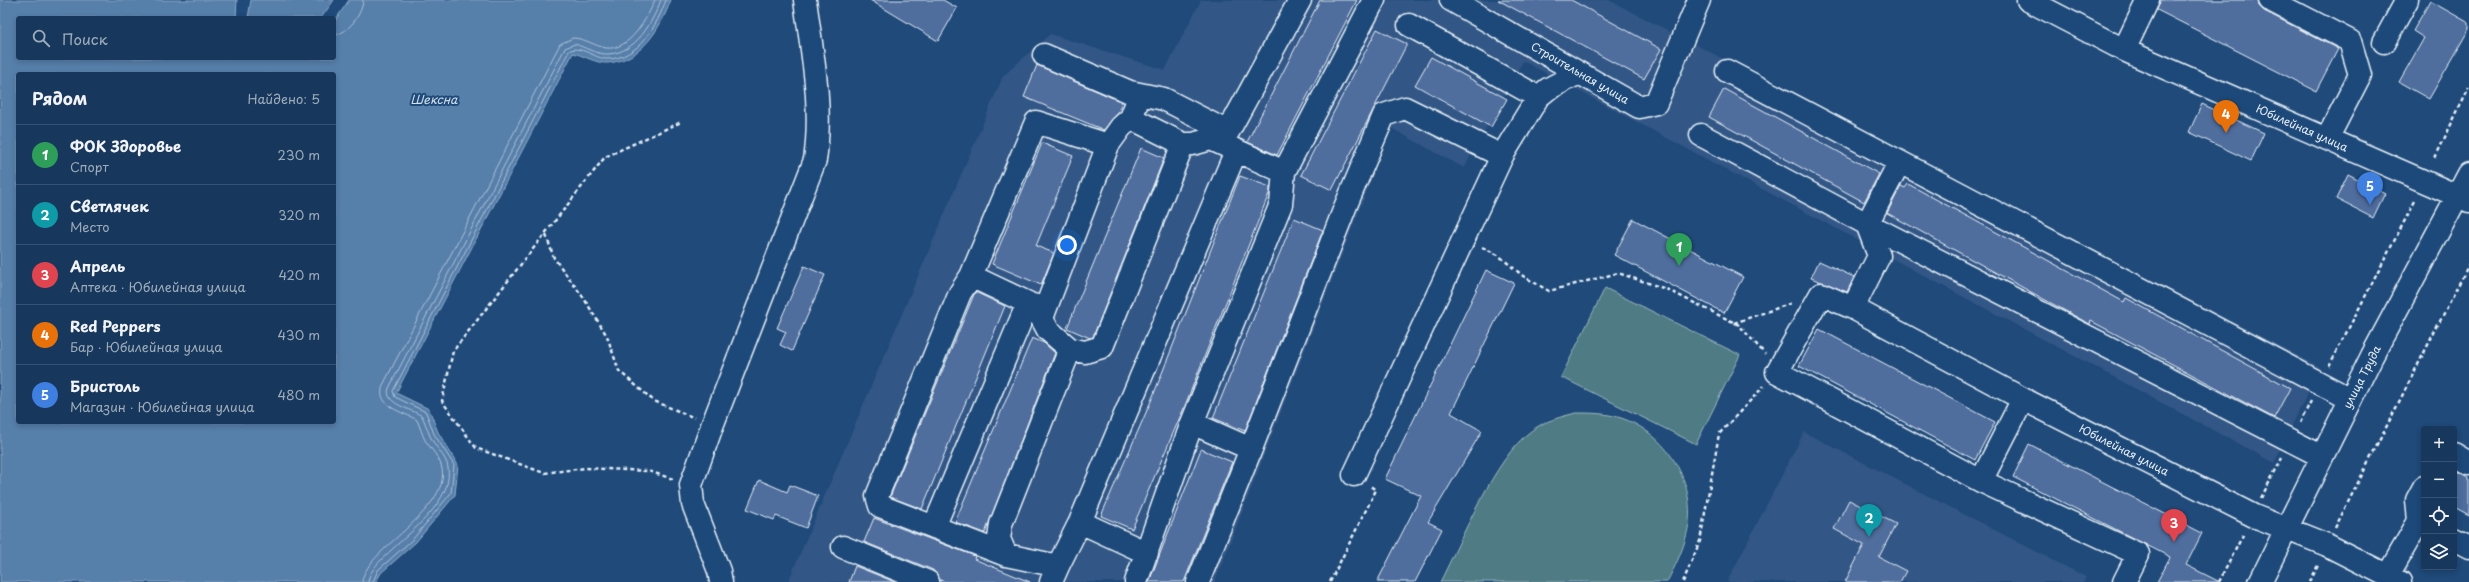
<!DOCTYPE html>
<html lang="ru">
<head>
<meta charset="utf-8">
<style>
	:root { --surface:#17385c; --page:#203f62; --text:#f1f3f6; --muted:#9eacbb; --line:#365272; --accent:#ff9aa2 }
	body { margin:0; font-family:"Playpen Sans",sans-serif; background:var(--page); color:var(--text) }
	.controls { position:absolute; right:12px; bottom:12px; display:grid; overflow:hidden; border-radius:4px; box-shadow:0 2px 6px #0003 }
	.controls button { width:36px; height:36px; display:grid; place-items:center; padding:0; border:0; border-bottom:1px solid var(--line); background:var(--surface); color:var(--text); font:20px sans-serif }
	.you { position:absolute; left:1067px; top:245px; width:14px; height:14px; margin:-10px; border:3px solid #fff; border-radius:50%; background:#1a73e8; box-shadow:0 0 0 6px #1a73e833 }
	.badge { display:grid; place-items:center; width:26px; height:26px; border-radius:50%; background:var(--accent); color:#fff; font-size:13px; font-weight:700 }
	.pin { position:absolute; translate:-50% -33px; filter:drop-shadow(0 1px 2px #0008) }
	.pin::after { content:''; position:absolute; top:21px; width:14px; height:12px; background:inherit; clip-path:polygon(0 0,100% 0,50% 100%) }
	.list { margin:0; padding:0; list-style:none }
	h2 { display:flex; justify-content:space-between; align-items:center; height:52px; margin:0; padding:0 16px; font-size:17px }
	h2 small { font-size:13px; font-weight:400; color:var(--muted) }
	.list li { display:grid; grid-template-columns:26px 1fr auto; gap:12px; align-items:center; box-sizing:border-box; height:60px; padding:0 16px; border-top:1px solid var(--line) }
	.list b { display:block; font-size:15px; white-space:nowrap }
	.list p { margin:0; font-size:13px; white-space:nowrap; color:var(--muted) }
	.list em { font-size:13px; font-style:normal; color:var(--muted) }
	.icon { flex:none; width:22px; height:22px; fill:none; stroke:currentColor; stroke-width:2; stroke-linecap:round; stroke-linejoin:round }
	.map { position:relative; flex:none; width:2469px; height:582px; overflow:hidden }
	.search { position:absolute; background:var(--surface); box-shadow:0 2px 6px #0003; left:16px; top:16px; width:320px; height:44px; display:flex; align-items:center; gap:10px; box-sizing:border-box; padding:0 14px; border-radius:4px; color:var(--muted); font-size:15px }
	.panel { position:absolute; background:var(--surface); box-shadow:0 2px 6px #0003; left:16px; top:72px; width:320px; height:352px; border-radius:4px }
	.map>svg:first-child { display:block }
</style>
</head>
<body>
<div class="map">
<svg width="2469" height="582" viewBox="0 0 2469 582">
	<rect width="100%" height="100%" fill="#1f4a7a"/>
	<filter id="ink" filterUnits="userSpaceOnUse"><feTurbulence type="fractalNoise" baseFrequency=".025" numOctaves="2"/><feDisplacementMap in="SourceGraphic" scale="8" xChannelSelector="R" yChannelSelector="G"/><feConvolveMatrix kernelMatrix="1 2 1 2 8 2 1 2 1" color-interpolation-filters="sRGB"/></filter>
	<g filter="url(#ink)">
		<!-- built -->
		<path fill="#315786" d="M1201,0h408l711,367 -46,96 -751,-402 -59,107 -73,-40 -176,454h-427l215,-506 47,-42 115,36z
			M1804,432l282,145 -2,5h-357z"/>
		<!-- green -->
		<path fill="#4f7c84" stroke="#9cb6be" d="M1605,288l135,67 -44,89 -135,-67z
			M1576,413c16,0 32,0 48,6 46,17 76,70 62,118 -4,16 -12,31 -19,45h-227c21,-41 55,-125 91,-151 13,-10 29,-14 45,-18z"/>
		<!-- water -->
		<path fill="#577faa" stroke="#91adc9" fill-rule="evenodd" d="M0,0h237l-1,18h-218v40h316v-36l15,-22h322c-11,29 -29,60 -63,63 -11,1 -25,-8 -35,-10l-177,340 33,16 9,23 20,33 -3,30 -39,47 -35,31 -5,9h-376zM18,74h316v348h-316z
			M251,0h83l-13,18h-73z"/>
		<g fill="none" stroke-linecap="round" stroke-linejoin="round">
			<!-- shore -->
			<path stroke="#aec3d9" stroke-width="1" d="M334,35c14,-1 29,-22 29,-35
				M362,582c1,-31 88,-71 80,-113 -1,-10 -12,-21 -17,-29 -3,-6 -5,-13 -8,-20 -13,-8 -42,-13 -34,-35l177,-341 13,-6c11,0 22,8 33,10 24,3 41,-30 49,-48
				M368,582c1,-28 87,-67 80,-114 -1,-11 -14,-22 -18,-32 -3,-7 -5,-14 -8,-20 -10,-7 -39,-12 -33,-28l176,-340 10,-4c9,3 23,11 33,10 28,-1 44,-31 53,-54
				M373,582l5,-12 35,-31 38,-46 3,-28 -20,-31 -8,-22 -31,-15 -2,-6 176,-340c10,-7 27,8 38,8 32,0 50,-34 59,-59"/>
		</g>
		<!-- building -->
		<path fill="#4f6d9d" stroke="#e8f1f8" d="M870,0h73l14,8 -19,33z
			M1320,0h37l-80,155 -30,-13z
			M1498,0h73l90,49 -17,30z
			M2160,0h98l1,6 5,5 74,38 -22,42 -159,-81z
			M2430,1l39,22v6l-40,70 -30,-17 25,-44 -11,-7z
			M1377,29l30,15 -75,146 -31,-15z
			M1431,57l76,42 -16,28 -76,-42z
			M1037,65l85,37 -4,11 -14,17 -80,-33z
			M1724,89l155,85 -15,28 -155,-85z
			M2202,104l62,29 -13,28 -62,-29z
			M1042,143l31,13 -37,90 18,7 -13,32 -49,-21z
			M1141,148l23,10 -71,179 -3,1 -23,-10z
			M2348,174l37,19 -12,25 -37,-19z
			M1240,176l30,11v4l-84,212 -54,126 -31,-13 50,-115z
			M1908,184l216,118 2,-4 164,90 -16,30 -183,-97 -1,3 -8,-4 -195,-107 14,-27 4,2z
			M1294,218l29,12 -78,201 -32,-13z
			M1633,219l110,58 -19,36 -110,-58z
			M1819,261l35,16 -7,15 -36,-14z
			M804,266l21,9 -33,76 -12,-6 6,-13 -9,-4z
			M1486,270l28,13 -63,130 31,18 -54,91 14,7 -27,53h-38l44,-86 -36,-17z
			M975,292l30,14 -83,203 -32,-12z
			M1819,329l176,93 -20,38 -176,-94z
			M1032,338l12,5 11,10 -70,180 -30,-11z
			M2029,444l173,89 -16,32 34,17h-63l13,-25 -157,-80z
			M1201,449l31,13 -48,120h-35z
			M2454,469l15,8v38l-15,-8z
			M759,480l28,12 3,-7 28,11 -12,32 -30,-12 -2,4 -27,-11z
			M1849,500l47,24 -17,33 27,14 -6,11h-55l19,-37 -30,-16z
			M874,518l101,38 -1,3 56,23h-85l-5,-2 -7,-10 -69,-28z
			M855,566l40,16h-46z"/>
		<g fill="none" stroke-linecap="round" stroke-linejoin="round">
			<defs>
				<path id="minor" d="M1451,0l188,107 17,-4 43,-103
					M2028,0l96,50 345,151
					M2270,0l80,41 10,34 -33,64
					M1409,25l129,72
					M2384,42l23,-42
					M2124,50l24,-50
					M1044,55l86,37 34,7 64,33
					M1727,71l623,328
					M1136,105l-5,13 52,26
					M1701,135l166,89 454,232
					M1284,172l-73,-33 17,-7 72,-132
					M1033,305l12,5 -3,9 6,11 22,19
					M1853,308l26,-52 -12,-32 32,-61
					M1045,310l63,-165
					M1192,423l59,26 95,-244 38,-90 21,-7 97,48
					M2454,454l15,9
					M1354,475l148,-319 36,-59 10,-8 31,-16
					M1981,481l42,-82
					M2419,521l-2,-21 7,-13
					M934,527l94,-224 -57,-27
					M2454,539l15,8
					M843,547l85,35
					M1147,553l-67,-31 156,-371
					M1006,555l-126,-49 -3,-10 83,-203 11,-17 65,-154 72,23 13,-18 10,-9
					M1058,566l22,-44
					M2388,575l31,-54 5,2
					M721,582l-2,-11 -26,-67 -2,-19 21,-59 103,-266c8,-54 -3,-107 -10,-160
					M1051,582l7,-16 -52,-11 -7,-16 2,-15 69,-175 15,3 17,-5 81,-203h10l18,-5
					M1136,582l56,-159 89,-219 3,-32 90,-172
					M1198,582l53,-133
					M2124,582l14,-28 -157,-73 -204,-109 44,-78 32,14 170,91 231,117 73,29 73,37
					M2260,582l112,-226 97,-182"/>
			</defs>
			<!-- minor casing -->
			<use href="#minor" stroke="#e8f1f8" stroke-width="25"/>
			<!-- path -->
			<path stroke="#e8f1f8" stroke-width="2.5" stroke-dasharray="4 3" stroke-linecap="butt" d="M2435,158l34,-71
				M546,235l8,23 29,39 24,39 12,35 35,30 41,17
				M1482,247l16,8 25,21 26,15 69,-18 48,16 73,36 26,29
				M1734,323l58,-20
				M2329,366l87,-167
				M2300,423l11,-22
				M673,479l-25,-8 -63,-3 -41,5 -68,-25 -34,-47 11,-50 152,-194 76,-35
				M2261,498l21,-40
				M2335,528l134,-264
				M1330,582l46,-92 -6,-4
				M1683,582l17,-41 19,-107 45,-48
				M2219,582l25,-49
				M2310,582l9,-19"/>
			<!-- minor -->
			<use href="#minor" stroke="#1f4a7a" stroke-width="22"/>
		</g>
	</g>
	<g text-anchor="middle" stroke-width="4" stroke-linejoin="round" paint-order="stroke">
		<!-- street labels -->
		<g font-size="11" fill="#e8f1f8" stroke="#1f4a7a">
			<text transform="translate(1580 73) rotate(30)" y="4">Строительная улица</text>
			<text transform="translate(2302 128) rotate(24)" y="4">Юбилейная улица</text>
			<text transform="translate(2362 377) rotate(-63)" y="4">улица Труда</text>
			<text transform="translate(2124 450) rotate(27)" y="4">Юбилейная улица</text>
		</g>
		<!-- water labels -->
		<g font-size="12" font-style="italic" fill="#d2e0ec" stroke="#1f4a7a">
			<text x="434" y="104">Шексна</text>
		</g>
	</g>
</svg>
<div class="controls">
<button>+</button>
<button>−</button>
<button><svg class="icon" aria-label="locate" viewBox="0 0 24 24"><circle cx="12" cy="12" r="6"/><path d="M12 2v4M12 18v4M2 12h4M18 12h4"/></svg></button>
<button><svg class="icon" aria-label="layers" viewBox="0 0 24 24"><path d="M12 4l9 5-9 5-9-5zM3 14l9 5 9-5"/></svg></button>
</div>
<div class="you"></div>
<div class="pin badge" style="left:1679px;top:266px;background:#2e9e5b">1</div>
<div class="pin badge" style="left:1869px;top:537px;background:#0f9aa8">2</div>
<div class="pin badge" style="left:2174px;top:542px;background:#e0444e">3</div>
<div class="pin badge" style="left:2226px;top:133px;background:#e8710a">4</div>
<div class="pin badge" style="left:2370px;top:205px;background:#3f7fe0">5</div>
<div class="search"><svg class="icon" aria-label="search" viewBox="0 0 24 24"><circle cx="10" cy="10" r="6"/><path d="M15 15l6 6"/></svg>Поиск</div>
<section class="panel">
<h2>Рядом<small>Найдено: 5</small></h2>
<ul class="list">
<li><span class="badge" style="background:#2e9e5b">1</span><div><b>ФОК Здоровье</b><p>Спорт</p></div><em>230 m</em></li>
<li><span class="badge" style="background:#0f9aa8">2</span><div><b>Светлячек</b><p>Место</p></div><em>320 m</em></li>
<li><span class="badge" style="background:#e0444e">3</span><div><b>Апрель</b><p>Аптека · Юбилейная улица</p></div><em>420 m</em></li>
<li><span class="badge" style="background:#e8710a">4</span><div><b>Red Peppers</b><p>Бар · Юбилейная улица</p></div><em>430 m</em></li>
<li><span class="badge" style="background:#3f7fe0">5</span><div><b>Бристоль</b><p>Магазин · Юбилейная улица</p></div><em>480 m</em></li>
</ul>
</section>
</div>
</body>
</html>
